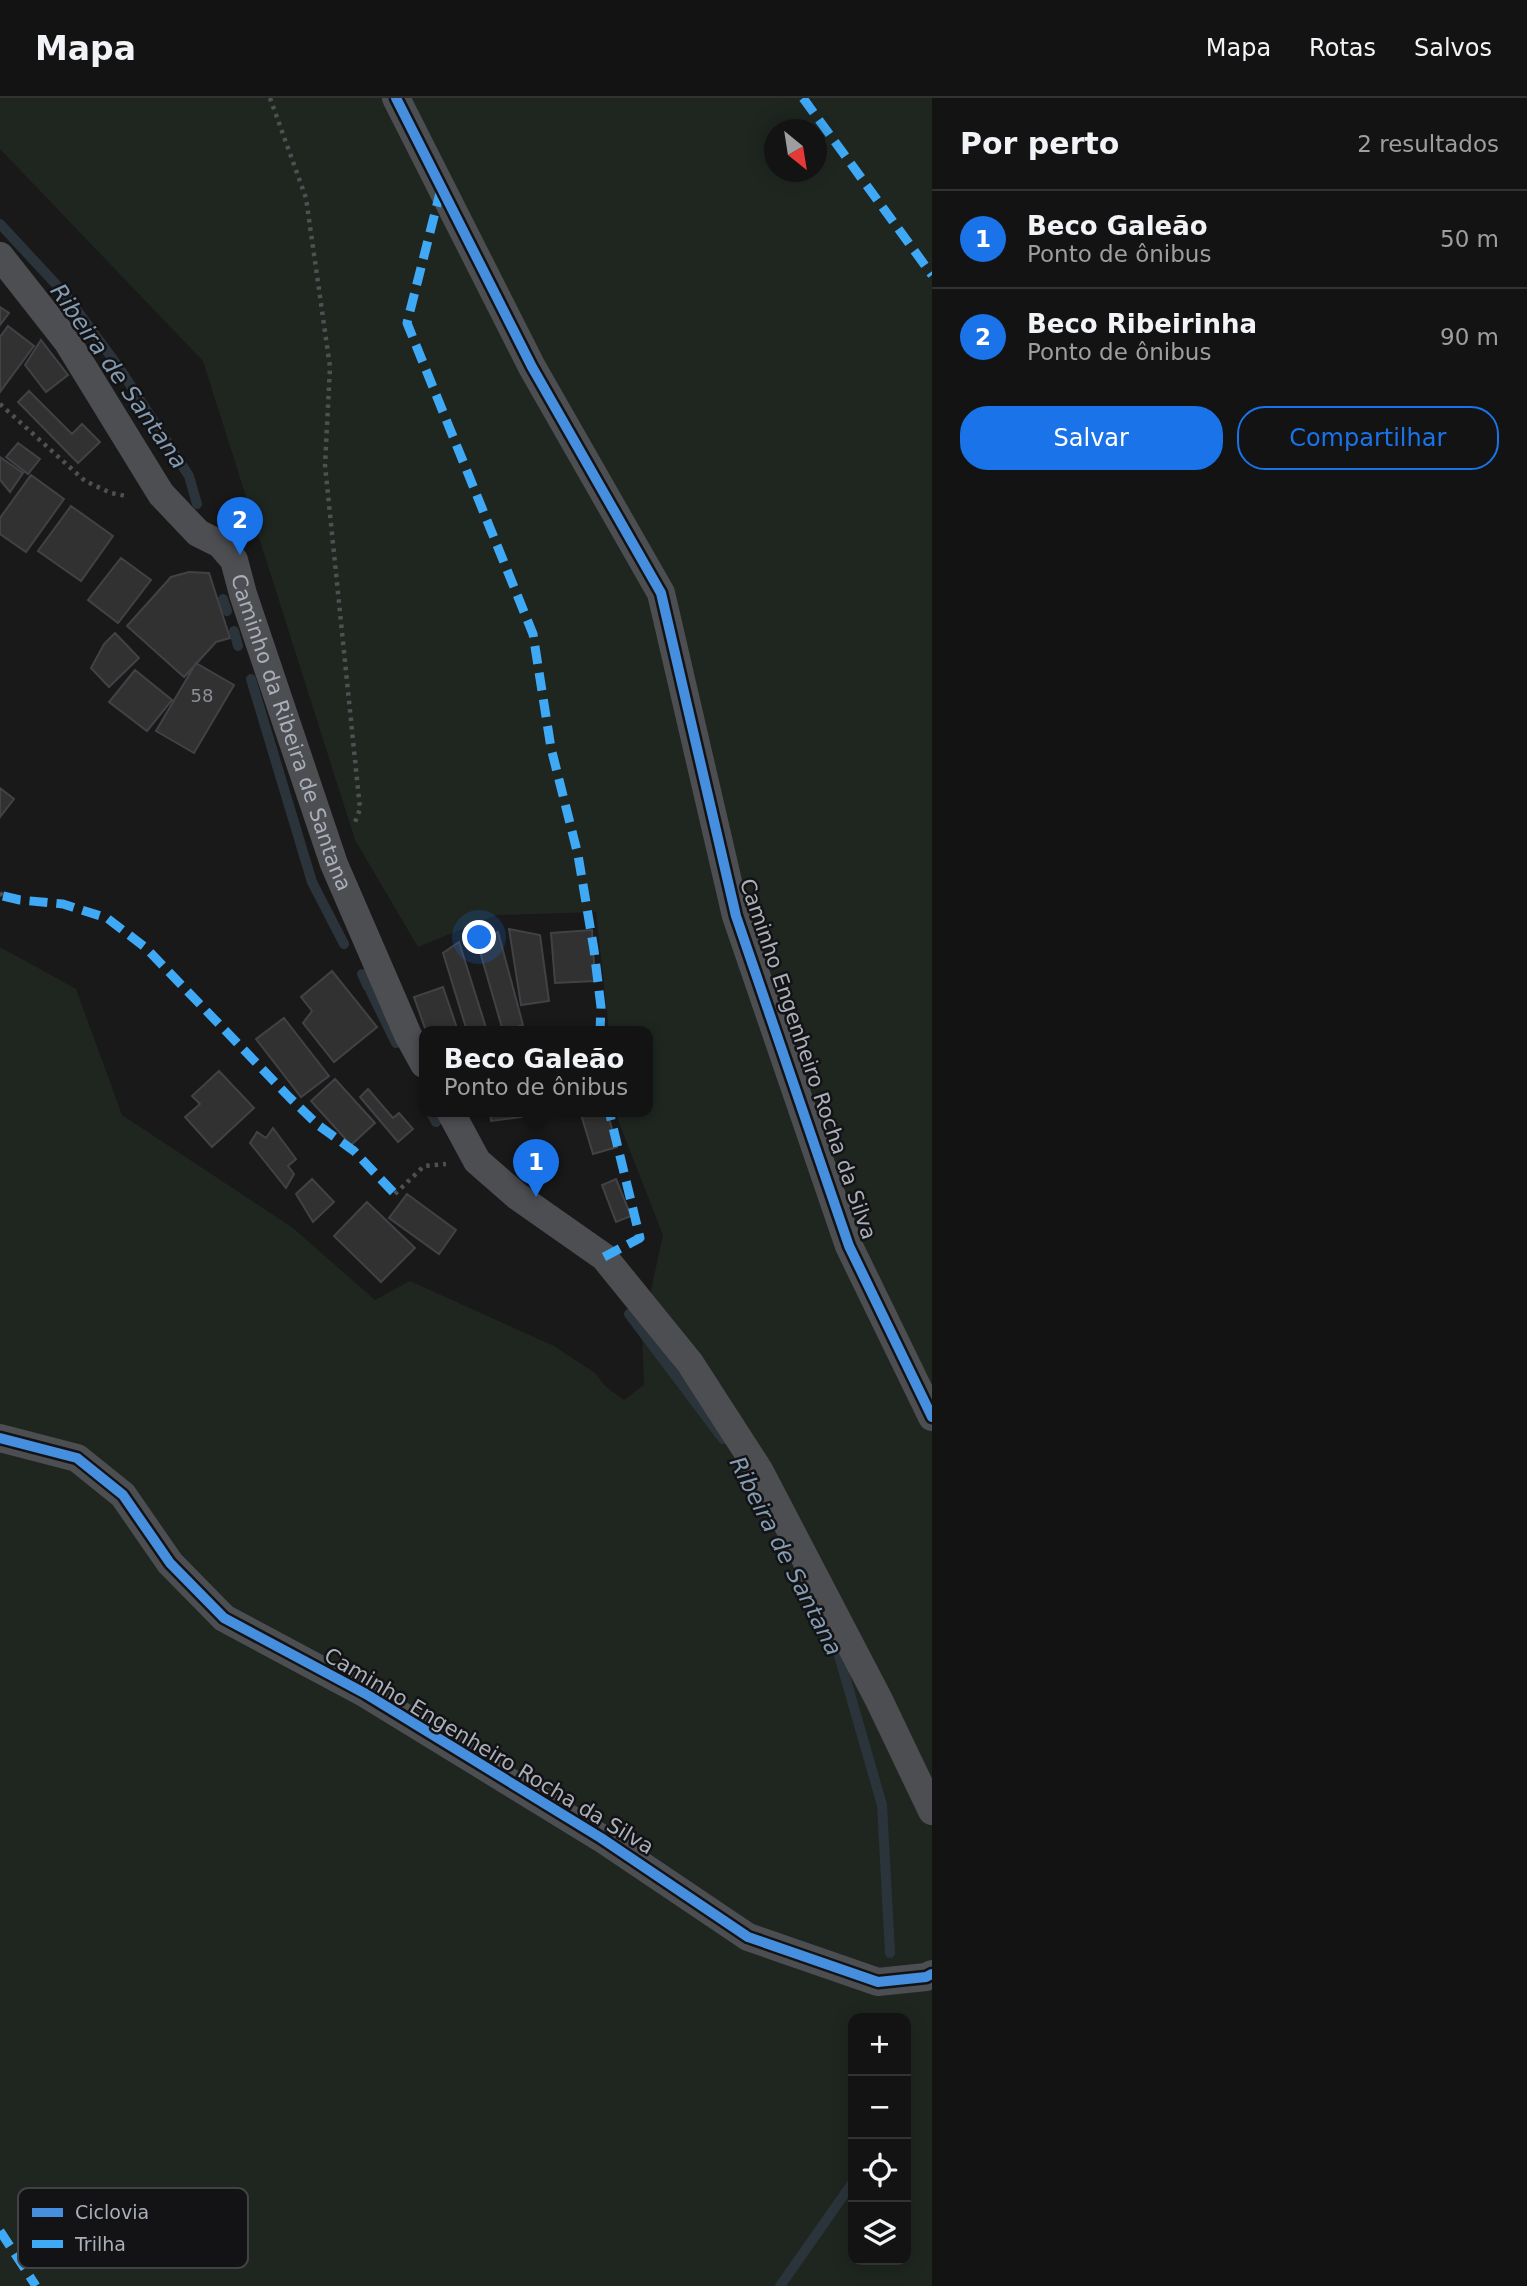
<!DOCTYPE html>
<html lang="pt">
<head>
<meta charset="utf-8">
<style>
	:root { --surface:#131313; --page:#1c1c1c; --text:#f1f3f6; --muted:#9d9ea0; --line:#323233; --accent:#1a73e8 }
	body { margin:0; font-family:"DejaVu Sans",sans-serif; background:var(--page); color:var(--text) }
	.controls { position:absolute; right:21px; bottom:21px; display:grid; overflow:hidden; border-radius:14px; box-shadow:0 4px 18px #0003 }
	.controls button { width:63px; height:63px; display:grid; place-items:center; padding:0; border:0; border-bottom:2px solid var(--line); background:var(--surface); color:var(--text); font:35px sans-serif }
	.compass { position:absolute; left:764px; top:21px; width:63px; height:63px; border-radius:50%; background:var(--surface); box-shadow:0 4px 18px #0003; rotate:150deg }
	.you { position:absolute; left:480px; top:840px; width:24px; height:24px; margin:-18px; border:5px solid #fff; border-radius:50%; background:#1a73e8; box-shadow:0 0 0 10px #1a73e833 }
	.badge { display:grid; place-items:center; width:46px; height:46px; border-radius:50%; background:var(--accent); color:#fff; font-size:23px; font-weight:700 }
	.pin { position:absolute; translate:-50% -58px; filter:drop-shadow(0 2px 4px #0008) }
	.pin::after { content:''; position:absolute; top:37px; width:24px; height:21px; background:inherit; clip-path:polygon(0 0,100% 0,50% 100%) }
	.popup { position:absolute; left:419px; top:928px; width:234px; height:91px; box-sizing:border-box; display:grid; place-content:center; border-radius:14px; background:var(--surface); filter:drop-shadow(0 2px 5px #0005); font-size:23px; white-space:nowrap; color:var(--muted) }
	.popup b { font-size:26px; color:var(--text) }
	.popup::after { content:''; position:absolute; left:50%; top:100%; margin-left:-14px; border:14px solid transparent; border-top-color:var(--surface) }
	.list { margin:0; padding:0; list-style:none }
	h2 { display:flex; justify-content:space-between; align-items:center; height:91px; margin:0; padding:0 28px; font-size:30px }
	h2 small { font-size:23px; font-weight:400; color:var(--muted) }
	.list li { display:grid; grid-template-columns:46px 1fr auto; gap:21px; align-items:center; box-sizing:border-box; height:98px; padding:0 28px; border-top:2px solid var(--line) }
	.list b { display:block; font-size:26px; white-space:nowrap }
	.list p { margin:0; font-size:23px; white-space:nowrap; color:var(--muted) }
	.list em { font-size:23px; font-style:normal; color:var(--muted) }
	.actions { display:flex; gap:14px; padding:21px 28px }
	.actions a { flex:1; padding:16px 0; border:2px solid var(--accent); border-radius:28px; text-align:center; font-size:24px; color:var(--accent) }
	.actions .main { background:var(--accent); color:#fff }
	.icon { flex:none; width:38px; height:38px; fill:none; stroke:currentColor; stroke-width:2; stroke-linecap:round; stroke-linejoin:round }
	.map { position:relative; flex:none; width:932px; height:2188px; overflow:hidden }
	header { display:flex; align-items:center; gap:42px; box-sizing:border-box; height:98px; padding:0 35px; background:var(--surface); border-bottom:2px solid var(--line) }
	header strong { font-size:33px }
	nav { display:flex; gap:38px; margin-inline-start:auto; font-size:24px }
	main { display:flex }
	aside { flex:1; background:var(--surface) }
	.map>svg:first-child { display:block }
</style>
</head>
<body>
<header>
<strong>Mapa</strong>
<nav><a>Mapa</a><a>Rotas</a><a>Salvos</a></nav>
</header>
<main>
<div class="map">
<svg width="932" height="2188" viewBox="0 0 932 2188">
	<rect width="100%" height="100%" fill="#191919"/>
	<!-- green -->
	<path fill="#1f2620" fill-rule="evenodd" d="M0,0h932v2188h-932v-1339l76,42 46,126 171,113 82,72 35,-19 144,65 41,27 11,14 18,13 20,-15 -2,-53 21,-97 -45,-115 -1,-9h31v-80h-39l-13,-119 -100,3 -78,32 -63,-107 -152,-479 -203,-212zM774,32h42v42h-42zM853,1920h53v242h-53z"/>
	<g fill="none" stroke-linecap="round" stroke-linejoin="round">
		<!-- stream -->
		<path stroke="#2c343b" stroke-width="10" d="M0,126l65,70 55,75 69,107 8,28
			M223,501l4,12
			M234,533l4,15
			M251,581l61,203 32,62
			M362,876l6,13
			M371,894l25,51
			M430,1013l6,11
			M629,1216l94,125
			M834,1540l48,167 8,148
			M780,2188l73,-104"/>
	</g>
	<!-- building -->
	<path fill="#313131" stroke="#414245" stroke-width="2" d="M0,209l9,6 -9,12z
		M8,228l26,20 -34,46v-55z
		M41,242l27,35 -22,17 -21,-27z
		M29,293l43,43 10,-10 18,18 -22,21 -60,-61z
		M18,345l22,16 -12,15 -22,-17z
		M0,359l23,16 -13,19 -10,-12z
		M31,377l33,24 -38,53 -26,-18v-16z
		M71,408l42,30 -32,45 -43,-30z
		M121,460l30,22 -33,43 -30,-23z
		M189,474l20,1 21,65 -14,4 -32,35 -57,-51 44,-49z
		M115,535l24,25 -30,29 -18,-19 13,-24z
		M196,565l38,22 -40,68 -38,-22z
		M135,572l37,30 -25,31 -38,-29z
		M0,690l14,11 -14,18z
		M509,831l31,6 9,66 -28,4z
		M592,832l3,51 -40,2 -4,-50z
		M498,834l25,93 -20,6 -27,-93z
		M459,844l28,89h-20l-24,-78z
		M332,873l45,56 -43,35 -31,-39 9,-12 -11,-14z
		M443,889l15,44h-32l-12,-34z
		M284,920l45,58 -28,21 -45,-58z
		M219,973l35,37 -42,39 -27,-30 15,-13 -8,-8z
		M335,981l40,44 -24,22 -40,-44z
		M368,991l25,29 6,-5 14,16 -15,13 -38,-45z
		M490,1013h31l1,6 -31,4z
		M580,1013h27l10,36 -24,7z
		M273,1030l23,31 -8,7 6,8 -8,14 -36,-45 7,-11 9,6z
		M312,1081l22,23 -21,20 -17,-28z
		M616,1081l15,37 -15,6 -14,-37z
		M407,1096l49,36 -17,24 -50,-36z
		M367,1104l48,46 -34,34 -47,-46z"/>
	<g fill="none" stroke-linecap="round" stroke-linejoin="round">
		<!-- path -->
		<path stroke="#4f5053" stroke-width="4.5" stroke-dasharray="3.5 5" stroke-linecap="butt" d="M270,0l36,100 24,169 -5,98 35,344 -6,16
			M0,306l85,77 26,12 15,3
			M0,795l3,3
			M395,1096l29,-28 22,-2"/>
		<!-- street -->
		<g stroke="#4d4e52" stroke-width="28">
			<path d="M396,0l136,269 129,226 75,323 113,330 83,171"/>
			<path id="s1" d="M0,158l67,85 94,153 37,39 22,11 14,16 9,34 91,270 74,171 16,29"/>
			<path d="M450,1013l27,50 40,35 87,61 86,106 69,107 120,230 53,111"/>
			<path d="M0,1340l77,20 46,37 47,68 54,55 142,76 235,144 147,99 130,45 48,-5 6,-3"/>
		</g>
		<!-- quiet -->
		<path stroke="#3fa9f5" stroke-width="9" stroke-dasharray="18 9" stroke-linecap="butt" d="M803,0l129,177
			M441,91l-34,134 126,311 18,114 27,107 16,95 7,57 -1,24
			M3,798l17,4 43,4 44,14 39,30 143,149 29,28 36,26 41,43
			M604,1159l36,-19 -31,-127
			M0,2133l36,55"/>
		<defs>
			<path id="cycleway" d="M396,0l136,269 129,226 75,323 113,330 83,171
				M0,1340l77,20 46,37 47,68 54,55 142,76 235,144 147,99 130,45 48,-5 6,-3"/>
		</defs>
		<!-- cycleway casing -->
		<use href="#cycleway" stroke="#131315" stroke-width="15"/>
		<!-- cycleway -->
		<use href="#cycleway" stroke="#468fdf" stroke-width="10"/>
	</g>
	<g text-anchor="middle" stroke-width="5" stroke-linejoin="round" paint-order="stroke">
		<!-- number labels -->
		<g font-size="18" fill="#8c9097">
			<text x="202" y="604">58</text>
		</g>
		<!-- street labels -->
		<g font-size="21" fill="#abafb9" stroke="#131315">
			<text dy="7" stroke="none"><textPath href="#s1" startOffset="569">Caminho da Ribeira de Santana</textPath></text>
			<text transform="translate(808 961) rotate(71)" y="7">Caminho Engenheiro Rocha da Silva</text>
			<text transform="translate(489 1653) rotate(31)" y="7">Caminho Engenheiro Rocha da Silva</text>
		</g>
		<!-- water labels -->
		<g font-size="23" font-style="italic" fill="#839cb3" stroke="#131315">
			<text transform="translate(119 278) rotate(55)" y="8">Ribeira de Santana</text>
			<text transform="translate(786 1458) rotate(63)" y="8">Ribeira de Santana</text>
		</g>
	</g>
	<!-- legend -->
	<rect x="18" y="2090" width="230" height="80" rx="10" fill="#131315" stroke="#414246" stroke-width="2"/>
	<rect x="32" y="2110" width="31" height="9" fill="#468fdf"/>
	<rect x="32" y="2142" width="31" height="8" fill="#3fa9f5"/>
	<g font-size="19" fill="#abafb9">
		<text x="75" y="2121">Ciclovia</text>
		<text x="75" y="2153">Trilha</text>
	</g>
</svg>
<div class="controls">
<button>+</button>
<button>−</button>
<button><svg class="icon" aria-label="locate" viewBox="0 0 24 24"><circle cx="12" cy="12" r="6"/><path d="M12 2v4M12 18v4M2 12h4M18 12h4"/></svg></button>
<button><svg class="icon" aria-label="layers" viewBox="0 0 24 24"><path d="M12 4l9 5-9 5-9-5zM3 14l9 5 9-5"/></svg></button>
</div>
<svg class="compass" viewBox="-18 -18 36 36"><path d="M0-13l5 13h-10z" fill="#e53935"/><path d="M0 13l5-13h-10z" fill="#9d9ea0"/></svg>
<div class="you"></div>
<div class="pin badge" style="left:536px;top:1099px">1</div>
<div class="popup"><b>Beco Galeão</b>Ponto de ônibus</div>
<div class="pin badge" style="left:240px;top:457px">2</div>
</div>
<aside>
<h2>Por perto<small>2 resultados</small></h2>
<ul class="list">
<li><span class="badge">1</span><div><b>Beco Galeão</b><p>Ponto de ônibus</p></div><em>50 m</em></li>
<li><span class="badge">2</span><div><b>Beco Ribeirinha</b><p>Ponto de ônibus</p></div><em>90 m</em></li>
</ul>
<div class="actions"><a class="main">Salvar</a><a>Compartilhar</a></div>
</aside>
</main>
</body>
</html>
